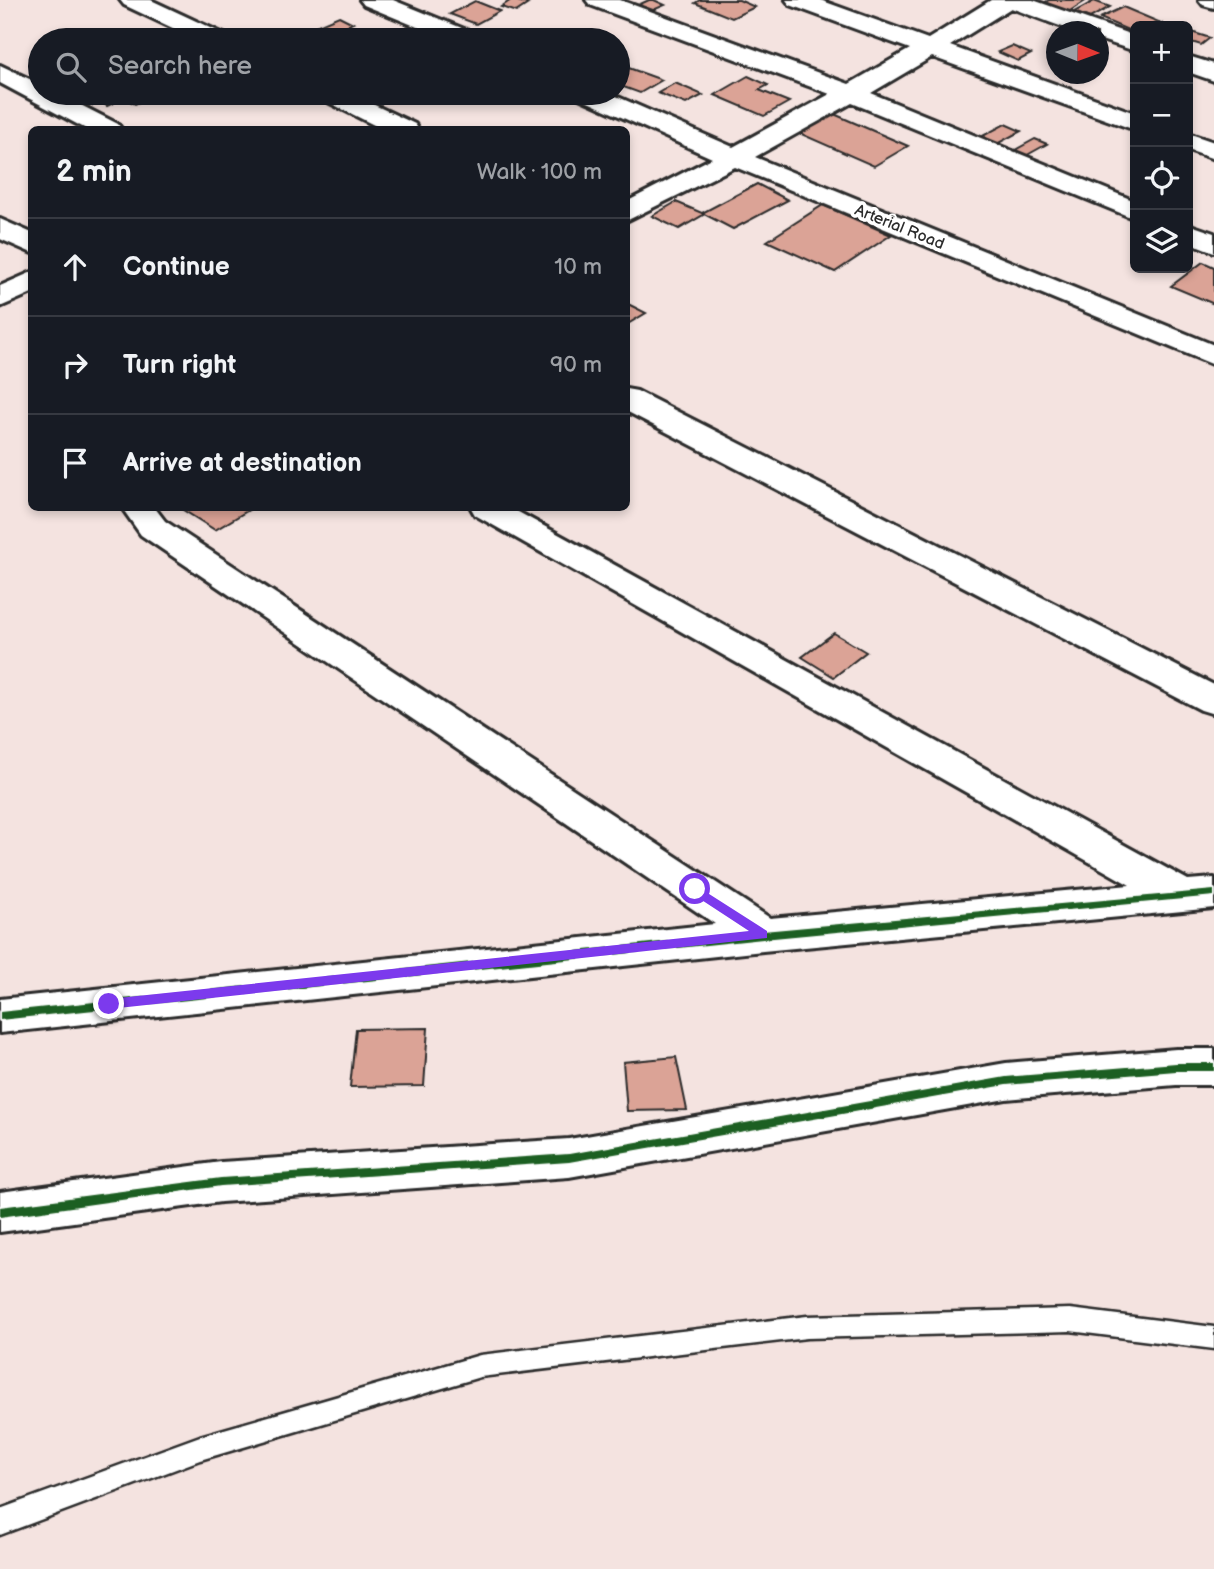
<!DOCTYPE html>
<html lang="en">
<head>
<meta charset="utf-8">
<style>
	:root { --surface:#171b24; --page:#242831; --text:#f1f3f6; --muted:#9ea1a6; --line:#363941 }
	body { margin:0; font-family:"Balsamiq Sans",sans-serif; background:var(--page); color:var(--text) }
	.controls { position:absolute; right:21px; top:21px; display:grid; overflow:hidden; border-radius:10px; box-shadow:0 4px 10px #0003 }
	.controls button { width:63px; height:63px; display:grid; place-items:center; padding:0; border:0; border-bottom:2px solid var(--line); background:var(--surface); color:var(--text); font:35px sans-serif }
	.compass { position:absolute; left:1046px; top:21px; width:63px; height:63px; border-radius:50%; background:var(--surface); box-shadow:0 4px 10px #0003; rotate:91deg }
	.stop { position:absolute; width:21px; height:21px; margin:-16px; border:5px solid #7c3aed; border-radius:50%; background:#fff }
	.stop.end { background:#7c3aed; border-color:#fff; box-shadow:0 2px 7px #0008 }
	.list { margin:0; padding:0; list-style:none }
	h2 { display:flex; justify-content:space-between; align-items:center; height:91px; margin:0; padding:0 28px; font-size:30px }
	h2 small { font-size:23px; font-weight:400; color:var(--muted) }
	.list li { display:grid; grid-template-columns:46px 1fr auto; gap:21px; align-items:center; box-sizing:border-box; height:98px; padding:0 28px; border-top:2px solid var(--line) }
	.list b { display:block; font-size:26px; white-space:nowrap }
	.list em { font-size:23px; font-style:normal; color:var(--muted) }
	.icon { flex:none; width:38px; height:38px; fill:none; stroke:currentColor; stroke-width:2; stroke-linecap:round; stroke-linejoin:round }
	.map { position:relative; flex:none; width:1214px; height:1569px; overflow:hidden }
	.search { position:absolute; background:var(--surface); box-shadow:0 4px 10px #0003; left:28px; top:28px; width:602px; height:77px; display:flex; align-items:center; gap:18px; box-sizing:border-box; padding:0 24px; border-radius:38px; color:var(--muted); font-size:26px }
	.panel { position:absolute; background:var(--surface); box-shadow:0 4px 10px #0003; left:28px; top:126px; width:602px; height:385px; border-radius:10px }
	.map>svg:first-child { display:block }
</style>
</head>
<body>
<div class="map">
<svg width="1214" height="1569" viewBox="0 0 1214 1569">
	<rect width="100%" height="100%" fill="#f4e3e0"/>
	<filter id="ink" filterUnits="userSpaceOnUse"><feTurbulence type="fractalNoise" baseFrequency=".0143" numOctaves="2"/><feDisplacementMap in="SourceGraphic" scale="14" xChannelSelector="R" yChannelSelector="G"/><feConvolveMatrix kernelMatrix="1 2 1 2 8 2 1 2 1" color-interpolation-filters="sRGB"/></filter>
	<g filter="url(#ink)">
		<!-- building -->
		<path fill="#dba396" stroke="#2b2b2b" stroke-width="2" d="M511,0h3l14,4 -12,8 -15,-5z
			M649,0h5l11,5 -14,6 -13,-6z
			M700,0h39l16,7 -23,11 -37,-15z
			M1049,0h38l-22,14 -25,-9z
			M475,1l25,10 -24,13 -26,-10z
			M1094,1l16,6 -20,11 -16,-6z
			M1123,7l38,16 -7,3h-19v7l-35,-15z
			M339,16l14,7 -26,11 -14,-7z
			M1188,31l22,7 -9,7 -13,-4z
			M1012,46l19,8 -13,7 -20,-9z
			M626,67l36,13 -22,13 -22,-8v-13z
			M748,76l20,9 -9,5 30,12 -25,14 -49,-21z
			M675,83l28,12 -17,9 -28,-11z
			M107,93h15l6,3 -21,10 -13,-9z
			M115,93h46l-26,11z
			M827,111l81,35 -34,20 -82,-36z
			M1005,124l16,7 -26,14 -16,-7z
			M1035,139l12,5 -27,15 -12,-5z
			M757,184l31,16 -55,29 -31,-16z
			M676,202l26,11 1,2 -24,14 -27,-13z
			M823,205l68,30 -56,37 -68,-31z
			M1203,262l11,5v37l-43,-18z
			M626,303l20,10 -20,12z
			M180,508h72l-37,22z
			M834,633l32,19 -32,25 -32,-20z
			M428,1028l-4,58 -74,1 6,-58z
			M676,1057l11,53 -60,1 -4,-49z"/>
		<g fill="none" stroke-linecap="round" stroke-linejoin="round">
			<defs>
				<path id="service" d="M1070,1309l144,18v22l-144,-18 -263,7 -327,39 -280,83 -200,75v-26l200,-73 280,-81 327,-39z"/>
				<path id="minor" d="M120,0h31l75,35 3,5h-31l-74,-35z
					M360,0h33l86,35 3,5h-33l-85,-35z
					M586,0h34l229,84 61,-35 -120,-44 -4,-5h34l108,39 63,-39h42l102,36v15l-37,-12v-7h-22l-65,-24 -61,38 185,67v17l-203,-73 -61,36 264,108v18l-283,-116 -97,54 459,188v20l-479,-198 -109,54v-19l86,-44 -133,-60 -4,-5h34l124,54 97,-53 -240,-89z
					M1199,0h15v8l-11,-3z
					M1188,56l26,8v17l-26,-9z
					M0,65l40,19v9h17l61,31 4,6h-34l-88,-47z
					M316,93h33l66,31 4,6h-35l-64,-32z
					M1188,133l26,9v17l-26,-9z
					M0,219l32,14v20l-32,-14z
					M1188,224l26,9v19l-26,-10z
					M32,272v21l-32,14v-21z
					M626,389l11,2 577,294v29l-13,-4 -575,-299z
					M122,508h33l10,13 605,397 360,-33 -655,-370 -4,-7h40l677,372 26,-2v30l-451,43 -763,82v-34l715,-75 -574,-389z
					M1176,1049h38v36h-38l-170,14 -437,78 -348,25 -221,30v-40l221,-30 348,-23 437,-76z"/>
			</defs>
			<!-- service casing -->
			<use href="#service" stroke="#2b2b2b" stroke-width="5"/>
			<!-- minor casing -->
			<use href="#minor" stroke="#2b2b2b" stroke-width="6"/>
			<!-- service -->
			<use href="#service" fill="#fff" fill-rule="evenodd"/>
			<!-- minor -->
			<use href="#minor" fill="#fff" fill-rule="evenodd"/>
			<defs>
				<path id="cycleway" d="M1214,890v6l-451,43 -763,81v-8l763,-81z
					M1176,1063h38v8h-38l-170,14 -437,77 -348,24 -221,31v-10l221,-29 348,-24 437,-77z"/>
			</defs>
			<!-- cycleway casing -->
			<use href="#cycleway" stroke="#fff" stroke-width="4"/>
			<!-- cycleway -->
			<use href="#cycleway" fill="#1b5e20" fill-rule="evenodd"/>
		</g>
	</g>
	<!-- route -->
	<path fill="#7c3aed" d="M695,885l72,46v7l-658,71 -6,-5 6,-5 640,-68 -58,-38 -2,-4z"/>
	<g text-anchor="middle" stroke-width="7" stroke-linejoin="round" paint-order="stroke">
		<!-- far-street labels -->
		<g font-size="16" fill="#2b2b2b" stroke="#fff">
			<text transform="translate(900 226) rotate(22)" y="6">Arterial Road</text>
		</g>
	</g>
</svg>
<div class="controls">
<button>+</button>
<button>−</button>
<button><svg class="icon" aria-label="locate" viewBox="0 0 24 24"><circle cx="12" cy="12" r="6"/><path d="M12 2v4M12 18v4M2 12h4M18 12h4"/></svg></button>
<button><svg class="icon" aria-label="layers" viewBox="0 0 24 24"><path d="M12 4l9 5-9 5-9-5zM3 14l9 5 9-5"/></svg></button>
</div>
<svg class="compass" viewBox="-18 -18 36 36"><path d="M0-13l5 13h-10z" fill="#e53935"/><path d="M0 13l5-13h-10z" fill="#9ea1a6"/></svg>
<div class="stop" style="left:695px;top:889px"></div>
<div class="stop end" style="left:109px;top:1004px"></div>
<div class="search"><svg class="icon" aria-label="search" viewBox="0 0 24 24"><circle cx="10" cy="10" r="6"/><path d="M15 15l6 6"/></svg>Search here</div>
<section class="panel">
<h2>2 min<small>Walk · 100 m</small></h2>
<ul class="list">
<li><svg class="icon" aria-label="ahead" viewBox="0 0 24 24"><path d="M12 20V5M6 11l6-6 6 6"/></svg><div><b>Continue</b></div><em>10 m</em></li>
<li><svg class="icon" aria-label="right" viewBox="0 0 24 24"><path d="M7 20v-9h11M14 6l5 5-5 5"/></svg><div><b>Turn right</b></div><em>90 m</em></li>
<li><svg class="icon" aria-label="arrive" viewBox="0 0 24 24"><path d="M6 21V4h12l-3 4 3 4H6"/></svg><div><b>Arrive at destination</b></div></li>
</ul>
</section>
</div>
</body>
</html>
